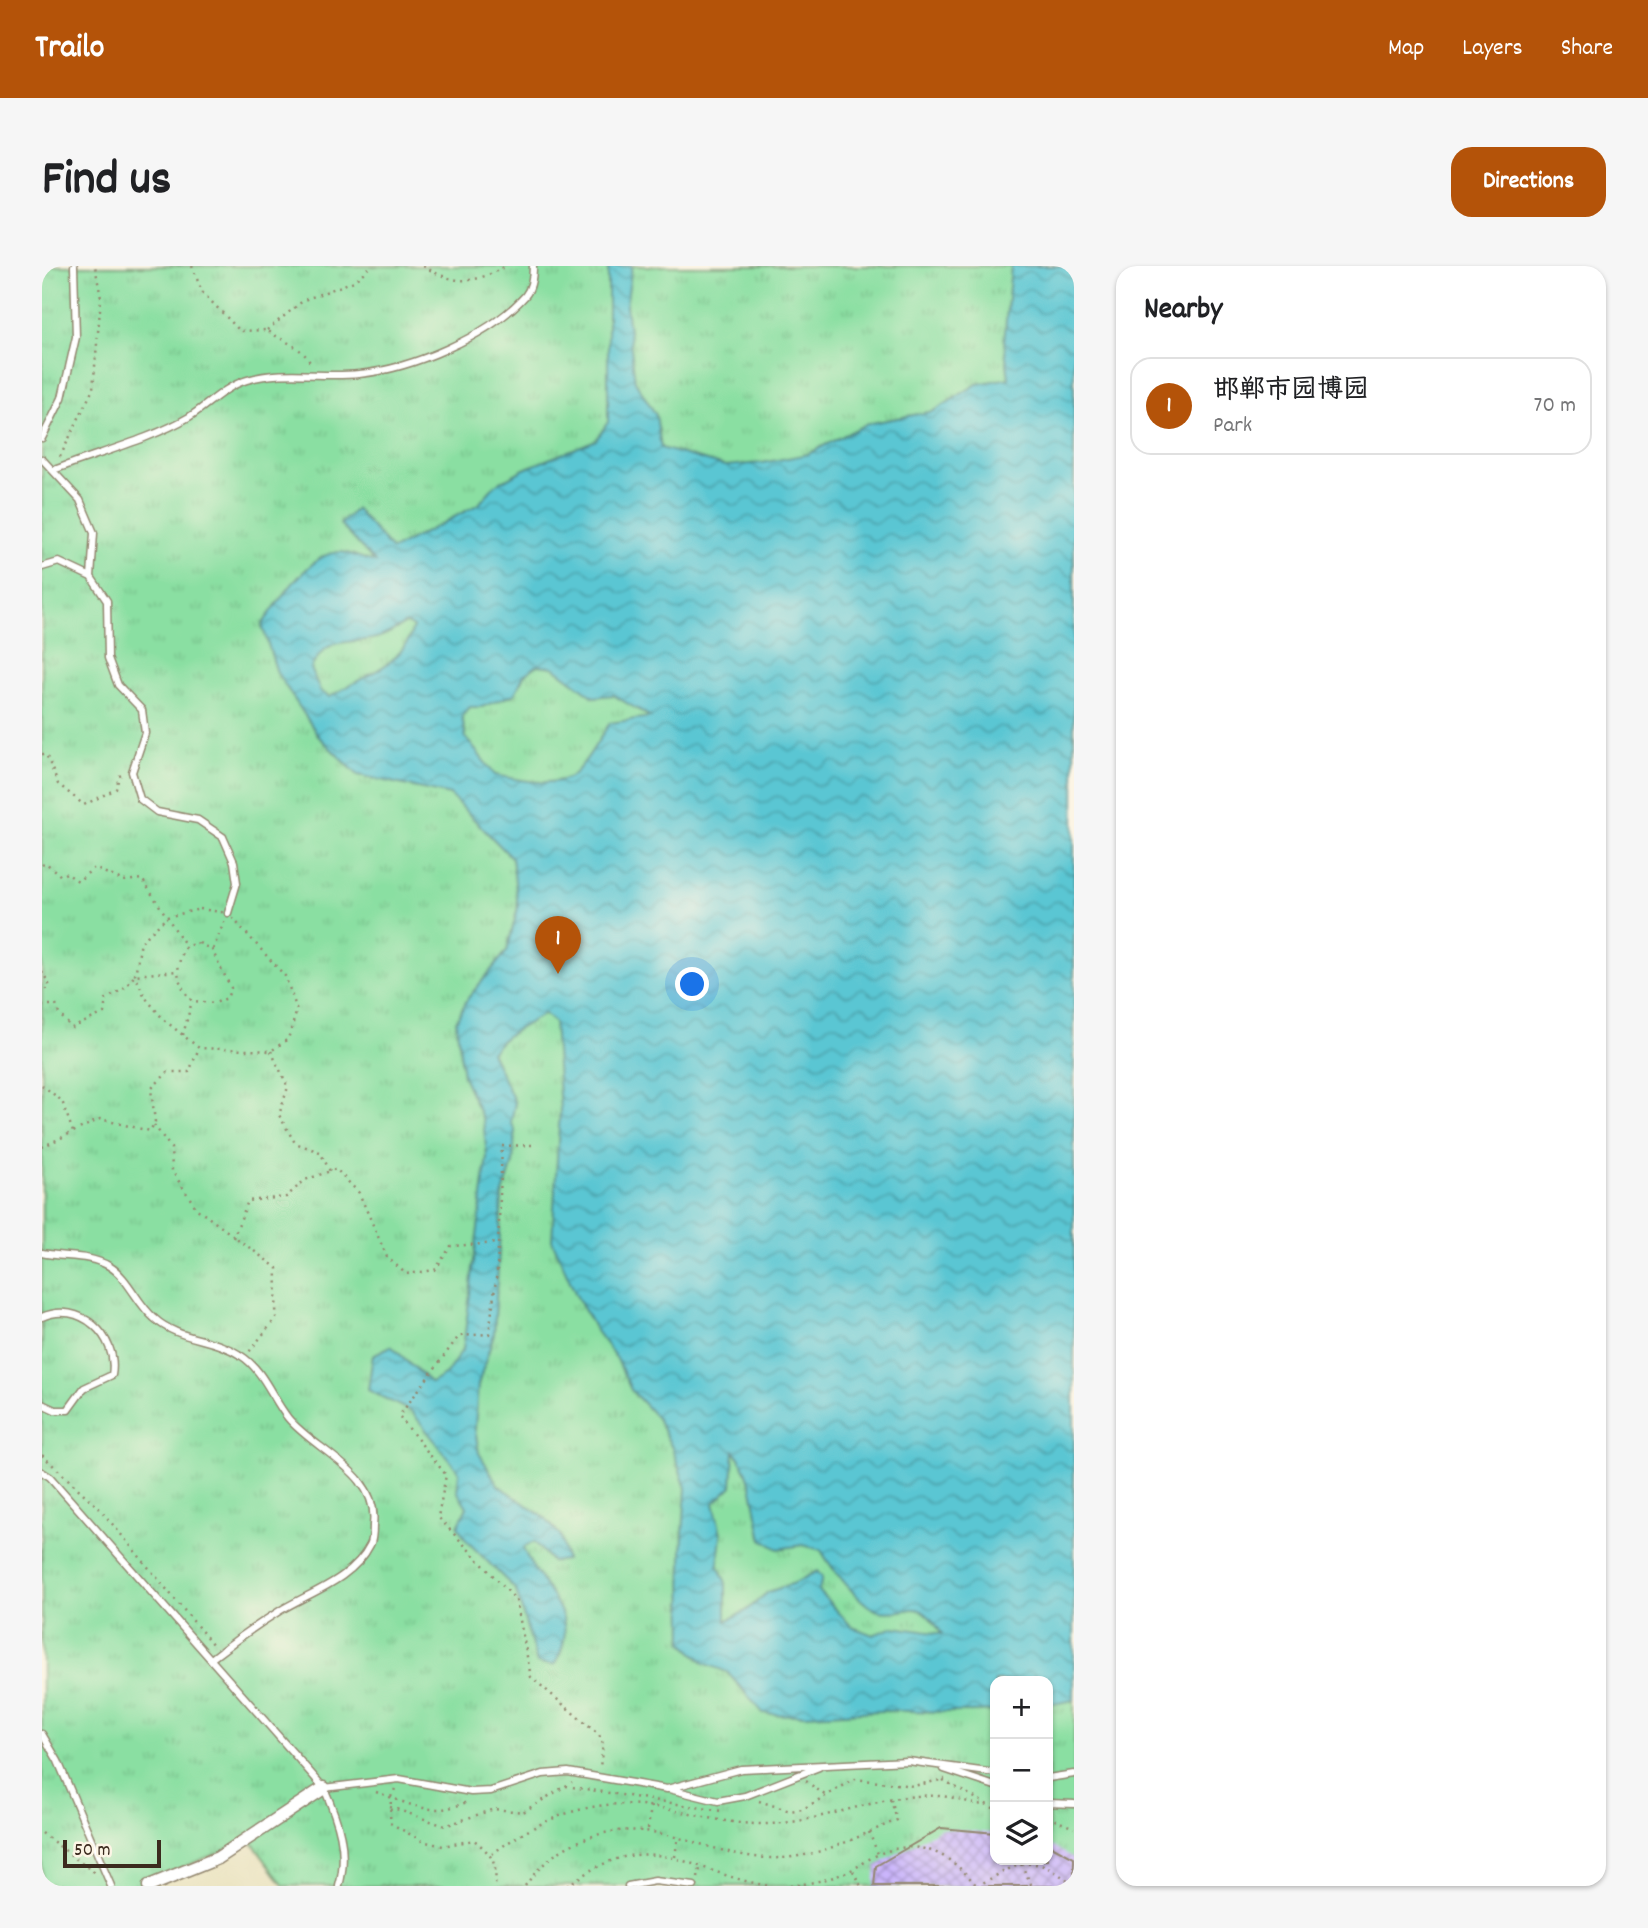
<!DOCTYPE html>
<html lang="en">
<head>
<meta charset="utf-8">
<style>
	:root { --surface:#fff; --page:#f6f6f6; --text:#202124; --muted:#757577; --line:#e0e0e0; --accent:#b45309 }
	body { margin:0; font-family:Dekko,"LXGW WenKai TC",sans-serif; background:var(--page); color:var(--text) }
	.controls { position:absolute; right:21px; bottom:21px; display:grid; overflow:hidden; border-radius:14px; box-shadow:0 2px 5px #0004 }
	.controls button { width:63px; height:63px; display:grid; place-items:center; padding:0; border:0; border-bottom:2px solid var(--line); background:var(--surface); color:var(--text); font:35px sans-serif }
	.scale { position:absolute; left:21px; bottom:18px; width:98px; box-sizing:border-box; padding-left:7px; border:4px solid #3b2a1e; border-top:0; font-size:19px; line-height:24px; white-space:nowrap; color:#3b2a1e; -webkit-text-stroke:5px #fcf5e5; paint-order:stroke }
	.you { position:absolute; left:651px; top:719px; width:24px; height:24px; margin:-18px; border:5px solid #fff; border-radius:50%; background:#1a73e8; box-shadow:0 0 0 10px #1a73e833 }
	.badge { display:grid; place-items:center; width:46px; height:46px; border-radius:50%; background:var(--accent); color:#fff; font-size:23px; font-weight:700 }
	.pin { position:absolute; translate:-50% -58px; filter:drop-shadow(0 2px 4px #0008) }
	.pin::after { content:''; position:absolute; top:37px; width:24px; height:21px; background:inherit; clip-path:polygon(0 0,100% 0,50% 100%) }
	.list { margin:0; padding:0; list-style:none }
	h2 { display:flex; justify-content:space-between; align-items:center; height:91px; margin:0; padding:0 28px; font-size:30px }
	h2 small { font-size:23px; font-weight:400; color:var(--muted) }
	.list li { display:grid; grid-template-columns:46px 1fr auto; gap:21px; align-items:center; box-sizing:border-box; height:98px; margin:0 14px 14px; padding:0 14px; border:2px solid var(--line); border-radius:21px }
	.list b { display:block; font-size:26px; white-space:nowrap }
	.list p { margin:0; font-size:23px; white-space:nowrap; color:var(--muted) }
	.list em { font-size:23px; font-style:normal; color:var(--muted) }
	.icon { flex:none; width:38px; height:38px; fill:none; stroke:currentColor; stroke-width:2; stroke-linecap:round; stroke-linejoin:round }
	.map { position:relative; flex:none; width:1032px; height:1620px; overflow:hidden; border-radius:21px }
	header { display:flex; align-items:center; gap:42px; box-sizing:border-box; height:98px; padding:0 35px; background:var(--accent); color:#fff }
	header strong { font-size:33px }
	nav { display:flex; gap:38px; margin-inline-start:auto; font-size:24px }
	.intro { display:flex; align-items:center; justify-content:space-between; box-sizing:border-box; height:168px; padding:0 42px }
	h1 { margin:0; font-size:49px }
	.button { padding:18px 32px; border-radius:21px; background:var(--accent); color:#fff; font-size:24px; font-weight:700 }
	main { display:flex; gap:42px; padding:0 42px }
	aside { flex:1; background:var(--surface); border-radius:21px; box-shadow:0 2px 5px #0004 }
	.map>svg:first-child { display:block }
</style>
</head>
<body>
<header>
<strong>Trailo</strong>
<nav><a>Map</a><a>Layers</a><a>Share</a></nav>
</header>
<div class="intro"><h1>Find us</h1><a class="button">Directions</a></div>
<main>
<div class="map">
<svg width="1032" height="1620" viewBox="0 0 1032 1620">
	<defs>
		<pattern id="park-tufts" width="24" height="20" patternUnits="userSpaceOnUse" patternTransform="scale(1.75)"><rect width="24" height="20" fill="#8adfa2"/><path d="M3 7l-1-3M5 7V3M7 7l1-3M15 17l-1-3M17 17v-4M19 17l1-3" fill="none" stroke="#78c08b"/></pattern>
		<pattern id="water-waves" width="16" height="10" patternUnits="userSpaceOnUse" patternTransform="scale(1.75)"><rect width="16" height="10" fill="#5ac6d3"/><path d="M0 5q4-4 8 0t8 0" fill="none" stroke="#4ca1ab"/></pattern>
		<pattern id="building-cross-hatch" width="8" height="8" patternUnits="userSpaceOnUse" patternTransform="scale(1.75)"><rect width="8" height="8" fill="#cab5fc"/><path d="M0 0l8 8M0 8l8-8" fill="none" stroke="#a593cb"/></pattern>
	</defs>
	<rect width="100%" height="100%" fill="#fcf5e5"/>
	<filter id="ink" filterUnits="userSpaceOnUse"><feTurbulence type="fractalNoise" baseFrequency=".0143" numOctaves="2"/><feDisplacementMap in="SourceGraphic" scale="14" xChannelSelector="R" yChannelSelector="G"/><feConvolveMatrix kernelMatrix="1 2 1 2 8 2 1 2 1" color-interpolation-filters="sRGB"/></filter>
	<filter id="wash" filterUnits="userSpaceOnUse"><feTurbulence type="fractalNoise" baseFrequency=".00686" numOctaves="4" result="noise"/><feDisplacementMap in="SourceGraphic" scale="28" xChannelSelector="R" yChannelSelector="G"/><feGaussianBlur stdDeviation="1.57" result="paint"/><feColorMatrix in="noise" values="0 0 0 0 0 0 0 0 0 0 0 0 0 0 0 0 0 1.4 0 .05"/><feComposite in="paint" operator="in"/></filter>
	<g filter="url(#wash)">
		<rect width="100%" height="100%" fill="#ebe4c2"/>
		<!-- park -->
		<path fill="url(#park-tufts)" stroke="#628460" stroke-width="2" fill-rule="evenodd" d="M0,0h1032v1620h-790l-34,-46 -113,46h-95zM953,1415h53v179h-53z"/>
		<!-- water -->
		<path fill="url(#water-waves)" stroke="#4a7878" stroke-width="2" fill-rule="evenodd" d="M566,0h24l-6,40 9,75 21,34 5,33 64,18 37,-3 46,-9 58,-30 68,-13 43,-27 32,-6 -5,-36 7,-76h63v1434l-26,5v-24h-53v30c-38,3 -75,-1 -113,0 -41,1 -79,7 -119,2l-36,-41 -23,-9 -21,-20 -1,-92 4,-63 -14,-40 -15,-30 -26,-28 -14,-31 -21,-28 -20,-36 -24,-55 8,-130 -6,-88 -10,-8 -39,23 -14,15 24,51 -4,19 4,8 -2,33 -11,34 -8,137 -16,51 -3,44 4,24 19,32 47,33 16,18 5,24 -14,2 -18,-20 -11,6c18,45 61,64 32,117l-18,-2 -21,-73 -50,-50 -8,-14 9,-19 -10,-16 2,-19 -47,-60 -44,-22 5,-35 18,-9 40,37 15,-9 17,-25 24,-193 -4,-36 -20,-44 -7,-55 12,-23 39,-47 11,-44 -6,-49 -62,-63 -92,-20 -38,-37 -43,-65 -15,-48c15,-22 49,-73 77,-73 11,0 25,8 36,10l-35,-38 16,-15 36,41 87,-46 16,-19 29,-16 72,-29 12,-18zM364,357l7,4c-9,40 -53,49 -83,70l-10,-6 -9,-23c15,-28 26,-25 54,-28 16,-1 28,-9 41,-17zM496,399l15,2 41,30 19,-2 37,22 -40,6c-11,15 -21,36 -35,50 -18,17 -59,6 -80,2l-29,-37 -4,-22 8,-9h12l33,-13 9,-19zM692,1185c21,26 20,57 28,88l16,10 25,-4 18,5c8,15 40,57 58,61 35,6 36,-19 63,23l-48,-7 -21,8 -21,-8 -33,-36 3,-14 -5,-6 -22,12 -27,9 -22,19 -20,10v-38l-8,-18 3,-31 -7,-31 18,-17z"/>
		<g id="blocks">
			<!-- building -->
			<path fill="url(#building-cross-hatch)" d="M899,1562l54,5v27h53v-16l26,14v28h-200l2,-20z"/>
		</g>
	</g>
	<g filter="url(#ink)">
		<use href="#blocks" fill-opacity="0" stroke="#938770" stroke-width="2"/>
		<g fill="none" stroke-linecap="round" stroke-linejoin="round">
			<defs>
				<path id="lane" d="M0,172l20,-40 14,-61 -2,-71
					M0,193l38,41 14,33 -3,44
					M12,204c41,-16 98,-31 135,-53 19,-12 35,-30 58,-37 37,-11 74,-2 112,-6 53,-5 130,-38 166,-78 7,-8 8,-20 8,-30
					M0,301l17,-5 32,15 16,24 1,57 10,27 24,25 3,23 -13,39 8,27 17,13 41,8 25,17 11,25 3,21 -9,30
					M0,987c23,5 46,1 67,13 19,11 28,38 45,52 25,23 59,19 86,37 23,14 32,43 48,63 28,34 92,55 85,107 0,6 0,15 -3,20 -17,34 -59,47 -89,65 -24,15 -48,32 -70,49
					M0,1051c37,-17 77,19 70,58l-28,13 -16,22h-13l-13,-6
					M0,1206l8,5 274,311c14,32 25,63 15,98
					M0,1468l16,27 53,125
					M902,1503l51,17
					M1006,1512l26,-4
					M282,1522l75,-9 72,13 20,-1 52,-17 25,-2 99,17 74,-20 167,-8 87,12
					M627,1523l49,12 27,-5 74,-29
					M1006,1537l26,1
					M586,1620l27,-5 39,5"/>
				<path id="street" d="M107,1620l69,-28 106,-70"/>
			</defs>
			<!-- lane casing -->
			<use href="#lane" stroke="#938770" stroke-width="9"/>
			<!-- street casing -->
			<use href="#street" stroke="#938770" stroke-width="15"/>
			<!-- path -->
			<path stroke="#938770" stroke-width="2.5" stroke-dasharray="2 5" stroke-linecap="butt" d="M150,0l10,26 38,39 27,-1c15,12 37,16 44,35
				M381,0c34,20 50,18 83,0
				M225,64l37,-30 50,-19 17,-15
				M18,191l33,-68 8,-91 -6,-32
				M0,488h4l12,30 26,21 32,-16 3,-13 3,-1
				M0,599l4,-2 15,13 5,-3 12,8 16,-13 30,13 18,-2 44,67
				M158,643l28,4 57,63 12,34 -9,29 -17,12 -72,-3 -35,-28 -19,-23 -10,-22 6,-33 26,-25z
				M157,677l13,7 19,38 -4,10 -12,5 -23,-2c-16,-19 -18,-33 -6,-55z
				M171,683l12,-29
				M0,705l8,15 -8,6
				M0,739h14l3,9 13,14 32,-15 2,-14 19,-11 10,-13 42,-4
				M141,769l9,-34
				M229,785l17,36 -9,28 16,28 25,9 10,19
				M0,819l20,16 11,31
				M112,859l17,23 1,23 25,38 80,59 -1,50 -27,34
				M490,879l-30,1 -5,125 -8,63 -30,2 -60,80 47,59 -8,42 78,83 15,77 68,58 4,9 -3,23
				M0,881l58,-28 50,12 5,-9 -4,-33 17,-17h21l10,-24
				M191,972l15,-37 38,-4 19,-17 31,-11 23,24 28,64 19,17 29,-4 16,-24 48,-3
				M0,1189l57,53 114,137
				M901,1514l52,29
				M764,1515l20,15
				M524,1520l155,25
				M353,1523l-4,8 -1,26 32,18 21,5 31,-6c19,15 23,23 21,46
				M334,1526c37,13 56,26 93,9
				M717,1535l31,10 13,-2 52,-30 58,7 32,-7
				M348,1541l55,19 49,-17 29,3 49,-30
				M1006,1551l26,11
				M606,1563l3,-23
				M827,1566l9,22
				M0,1567l54,41
				M450,1588c48,-36 102,-58 163,-47 36,6 70,17 105,17 51,1 97,-21 147,-27 15,-2 32,-2 47,1 11,2 20,8 31,6
				M633,1591l3,-21
				M979,1598l11,22
				M811,1605l8,15
				M656,1612l3,-14
				M483,1620c17,-24 35,-38 62,-48 72,-26 123,23 194,20 42,-2 78,-22 116,-38l-6,-20
				M525,1620c86,-64 119,-13 203,0
				M748,1620c22,-3 44,-7 63,-17 8,-4 15,-10 24,-14 42,-19 73,-1 100,31
				M935,1620c43,-23 55,-36 97,0"/>
			<!-- lane -->
			<use href="#lane" stroke="#fff" stroke-width="6"/>
			<!-- street -->
			<use href="#street" stroke="#fff" stroke-width="12"/>
		</g>
	</g>
</svg>
<div class="controls">
<button>+</button>
<button>−</button>
<button><svg class="icon" aria-label="layers" viewBox="0 0 24 24"><path d="M12 4l9 5-9 5-9-5zM3 14l9 5 9-5"/></svg></button>
</div>
<div class="scale">50 m</div>
<div class="you"></div>
<div class="pin badge" style="left:516px;top:708px">1</div>
</div>
<aside>
<h2>Nearby<small></small></h2>
<ul class="list">
<li><span class="badge">1</span><div><b>邯郸市园博园</b><p>Park</p></div><em>70 m</em></li>
</ul>
</aside>
</main>
</body>
</html>
